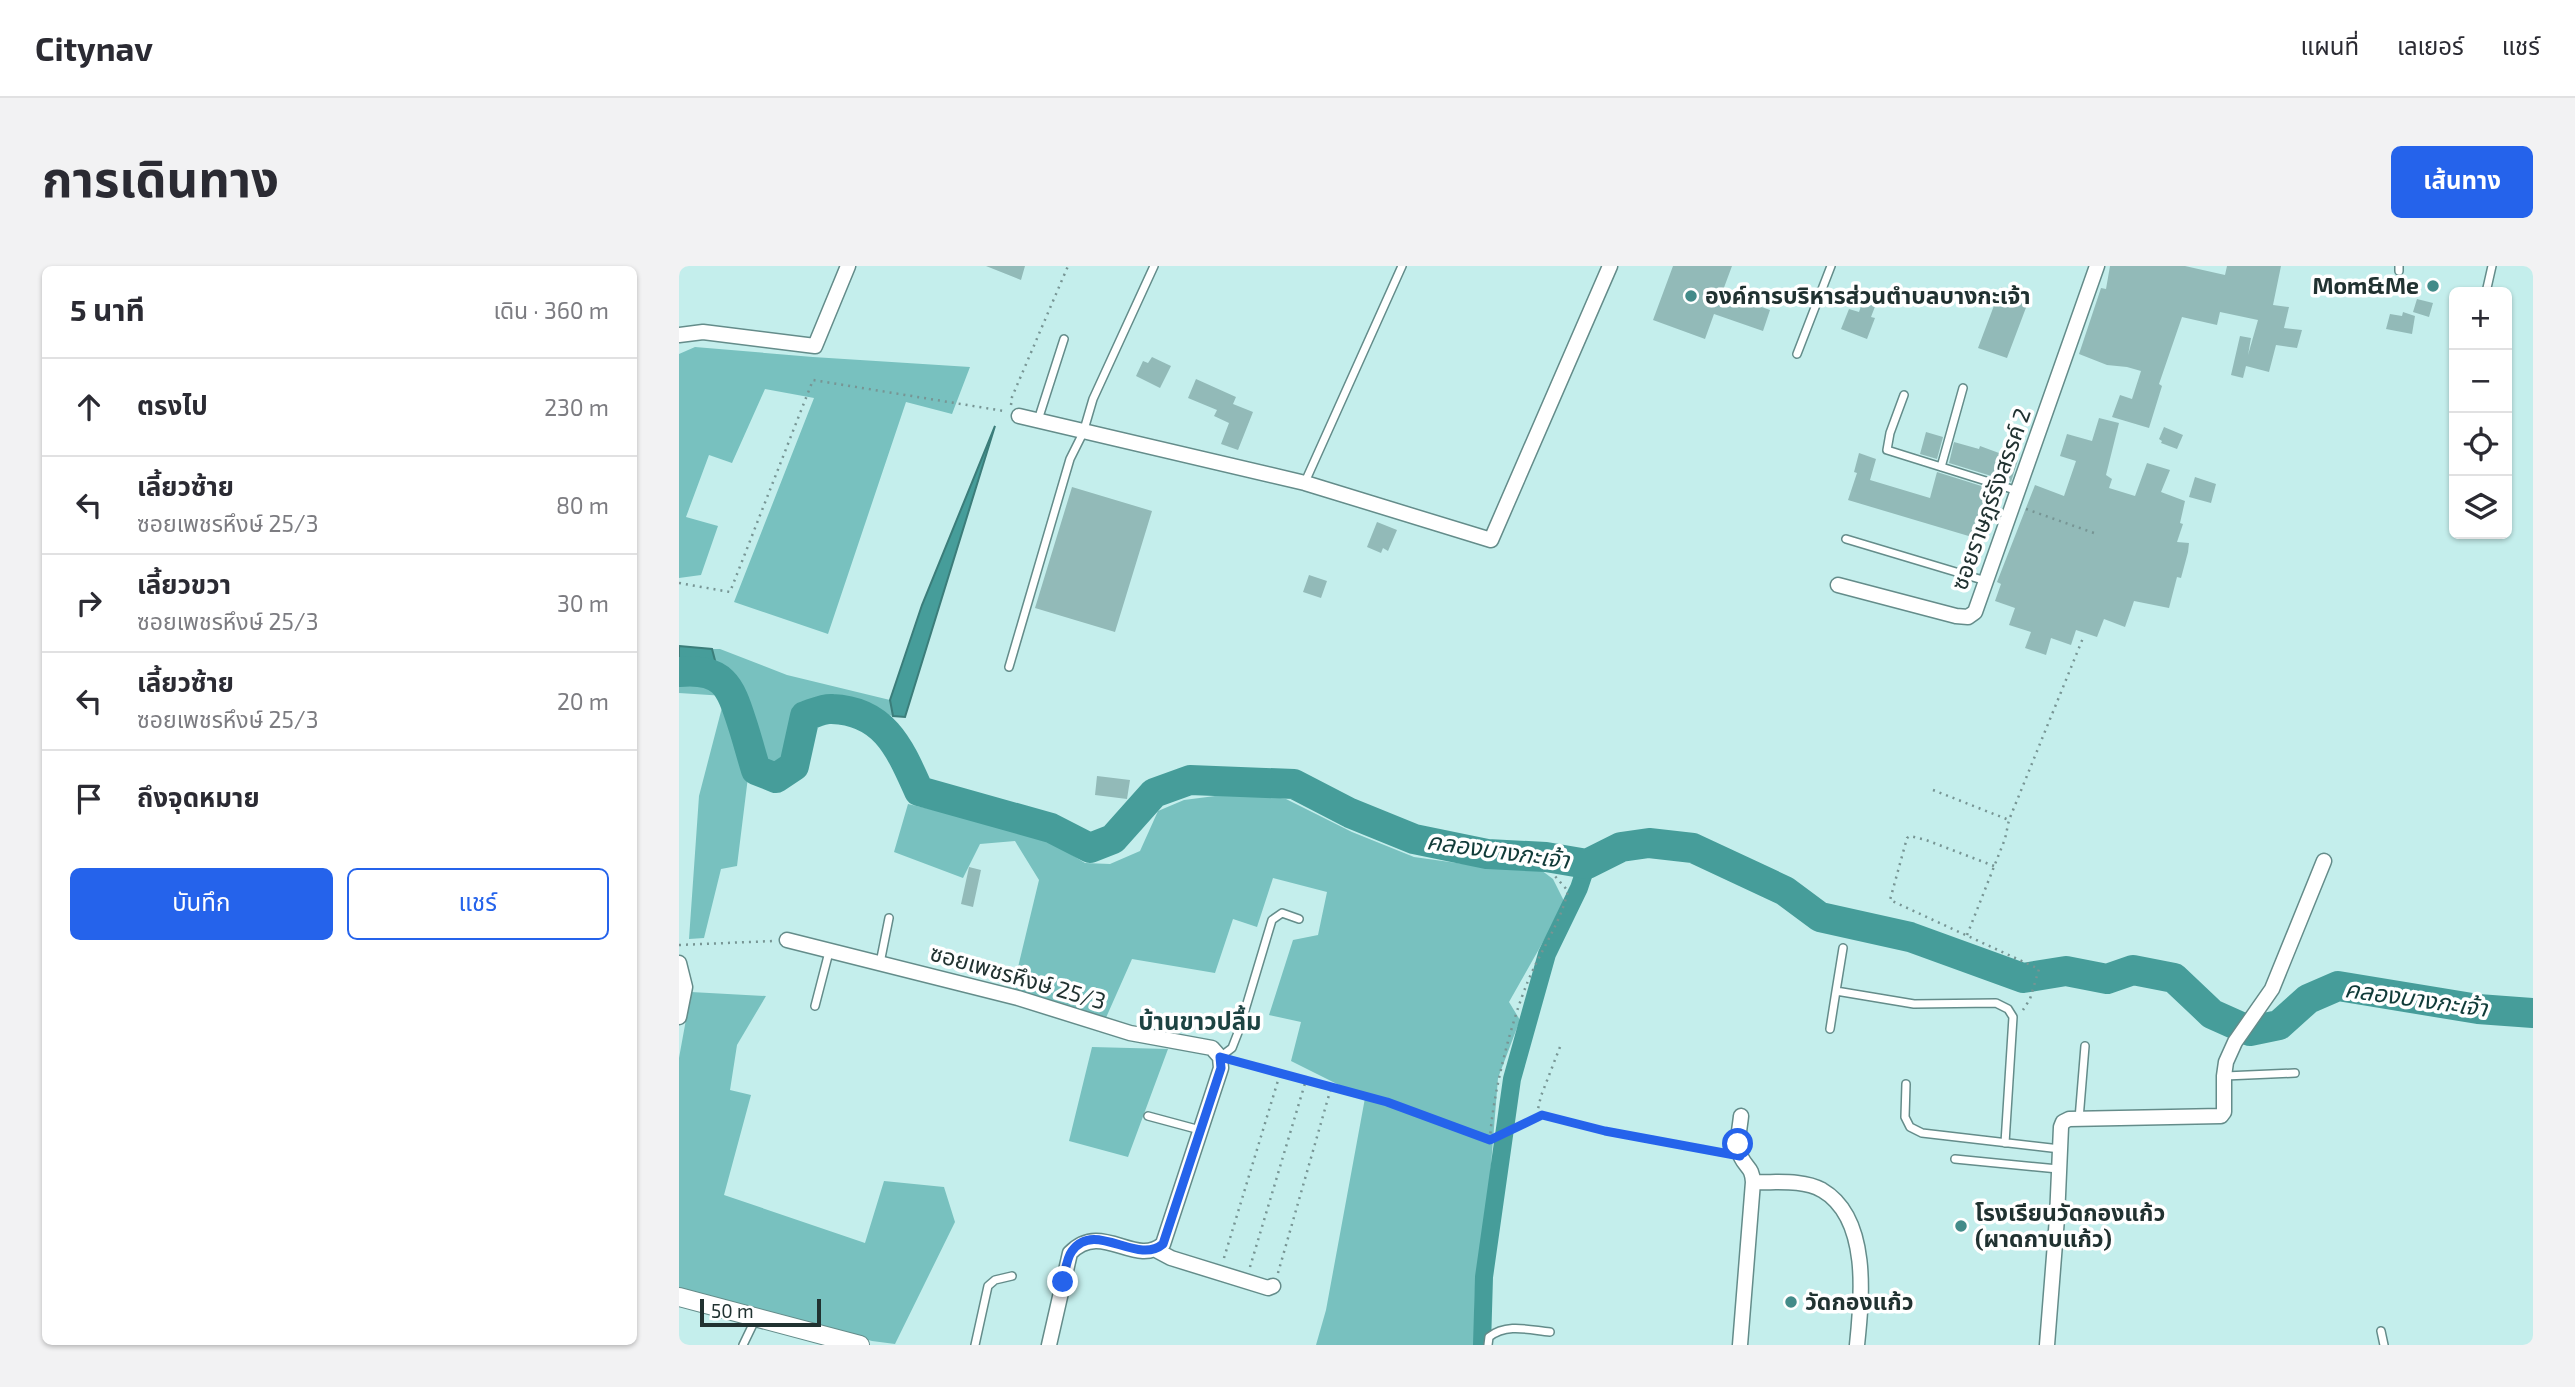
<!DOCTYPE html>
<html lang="th">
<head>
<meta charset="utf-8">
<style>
	:root { --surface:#fff; --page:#f2f2f3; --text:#2b2b33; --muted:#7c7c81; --line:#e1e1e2; --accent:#2563eb }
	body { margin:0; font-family:"Exo 2","Noto Sans Thai",sans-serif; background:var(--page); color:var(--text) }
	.controls { position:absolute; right:21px; top:21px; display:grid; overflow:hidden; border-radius:10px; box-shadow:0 2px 5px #0004 }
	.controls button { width:63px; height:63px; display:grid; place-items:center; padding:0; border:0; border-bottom:2px solid var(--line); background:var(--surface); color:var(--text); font:35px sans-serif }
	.scale { position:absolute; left:21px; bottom:18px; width:121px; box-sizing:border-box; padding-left:7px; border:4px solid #213231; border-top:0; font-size:19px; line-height:24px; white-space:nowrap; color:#213231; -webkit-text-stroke:5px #fff; paint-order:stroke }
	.stop { position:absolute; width:21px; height:21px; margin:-16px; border:5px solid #2563eb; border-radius:50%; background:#fff }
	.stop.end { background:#2563eb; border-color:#fff; box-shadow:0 2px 7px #0008 }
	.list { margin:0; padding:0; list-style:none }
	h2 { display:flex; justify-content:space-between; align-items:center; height:91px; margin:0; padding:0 28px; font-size:30px }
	h2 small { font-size:23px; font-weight:400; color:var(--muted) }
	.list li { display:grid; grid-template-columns:46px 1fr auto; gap:21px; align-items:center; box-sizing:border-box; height:98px; padding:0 28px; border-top:2px solid var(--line) }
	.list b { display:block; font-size:26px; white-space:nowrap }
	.list p { margin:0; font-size:23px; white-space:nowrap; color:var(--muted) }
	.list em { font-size:23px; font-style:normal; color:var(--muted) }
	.actions { display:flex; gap:14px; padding:21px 28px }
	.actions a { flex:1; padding:16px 0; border:2px solid var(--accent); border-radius:10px; text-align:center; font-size:24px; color:var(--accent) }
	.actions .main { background:var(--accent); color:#fff }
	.icon { flex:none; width:38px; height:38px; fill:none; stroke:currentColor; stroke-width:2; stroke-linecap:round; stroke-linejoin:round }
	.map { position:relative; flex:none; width:1854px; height:1079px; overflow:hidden; border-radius:10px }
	header { display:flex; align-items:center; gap:42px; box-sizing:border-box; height:98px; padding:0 35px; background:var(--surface); border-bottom:2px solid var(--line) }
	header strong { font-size:33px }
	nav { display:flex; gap:38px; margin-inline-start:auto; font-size:24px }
	.intro { display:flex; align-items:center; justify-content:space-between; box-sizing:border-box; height:168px; padding:0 42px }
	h1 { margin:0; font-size:49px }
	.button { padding:18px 32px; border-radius:10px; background:var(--accent); color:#fff; font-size:24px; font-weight:700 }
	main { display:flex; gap:42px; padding:0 42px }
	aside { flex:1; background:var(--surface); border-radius:10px; box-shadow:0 2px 5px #0004 }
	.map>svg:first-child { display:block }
</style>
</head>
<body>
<header>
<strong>Citynav</strong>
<nav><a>แผนที่</a><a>เลเยอร์</a><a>แชร์</a></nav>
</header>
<div class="intro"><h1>การเดินทาง</h1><a class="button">เส้นทาง</a></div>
<main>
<aside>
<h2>5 นาที<small>เดิน · 360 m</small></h2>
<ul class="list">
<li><svg class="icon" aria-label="ahead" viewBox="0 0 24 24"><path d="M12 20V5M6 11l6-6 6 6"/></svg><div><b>ตรงไป</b></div><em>230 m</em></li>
<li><svg class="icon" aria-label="left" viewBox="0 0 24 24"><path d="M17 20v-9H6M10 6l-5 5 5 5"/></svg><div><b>เลี้ยวซ้าย</b><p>ซอยเพชรหึงษ์ 25/3</p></div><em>80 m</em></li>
<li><svg class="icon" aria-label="right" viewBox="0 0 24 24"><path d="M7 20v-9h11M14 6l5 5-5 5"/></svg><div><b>เลี้ยวขวา</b><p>ซอยเพชรหึงษ์ 25/3</p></div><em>30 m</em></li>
<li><svg class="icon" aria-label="left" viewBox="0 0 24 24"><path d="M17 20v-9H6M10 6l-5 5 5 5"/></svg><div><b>เลี้ยวซ้าย</b><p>ซอยเพชรหึงษ์ 25/3</p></div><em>20 m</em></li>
<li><svg class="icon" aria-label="arrive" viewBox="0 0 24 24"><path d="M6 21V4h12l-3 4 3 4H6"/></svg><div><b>ถึงจุดหมาย</b></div></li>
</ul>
<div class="actions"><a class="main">บันทึก</a><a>แชร์</a></div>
</aside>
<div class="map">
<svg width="1854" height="1079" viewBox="0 0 1854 1079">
	<rect width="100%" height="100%" fill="#c4eeec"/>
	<!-- green -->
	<path fill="#78c1bf" d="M16,81l118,10 157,10 -18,47 -46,-12 -78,232 -94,-32 80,-204 -49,-9 -33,74 -23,-8 -23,62 32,9 -17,49 -22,3v-224z
		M33,383h8l67,26 103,25 3,16 -78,-12 -17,5 -10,45 -9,13 -18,-4 -13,14 -11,89 -16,3 -17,69 -15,1 10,-143 26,-100 -46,-3v-15l6,-2 36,7z
		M567,526l40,7 66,33 62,25 57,8 66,2 16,12 12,24 -56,99 11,18 -22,58 -9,112 -14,98 -1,57h-158l10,-35 39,-212 -74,-37 10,-39 -32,-7 24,-75 25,-5 9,-43 -54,-14 -16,49 -24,-8 -18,54 -83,-14 -27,61 -92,-32 26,-108 -24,-39 -35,3 -17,34 -69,-26 14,-48 101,23 42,15 34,21 25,1 30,-13 18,-40 26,-11z
		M12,726l75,4 -29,49 -7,45 21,5 -27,100 141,48 19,-62 60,6 11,35 -60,122 -23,-3 -193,-53v-230z
		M413,781l76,2 -40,108 -59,-16z"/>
	<!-- water -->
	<path fill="#469d9a" stroke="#3b7d7a" stroke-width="2" d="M316,160l-90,291 -12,-1 -3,-16 32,-95z
		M0,380l33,3 9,34 -36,-7 -6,2z"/>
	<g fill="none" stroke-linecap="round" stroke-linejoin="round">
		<!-- canal -->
		<path stroke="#469d9a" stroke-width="18" d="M803,1079l2,-68 28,-198 35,-125 32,-66 8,-24"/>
		<!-- river -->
		<path stroke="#469d9a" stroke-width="30" d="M0,406c44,-4 51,13 63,51 5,15 9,31 14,47l20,8 18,-12 11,-50c8,-2 18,-8 27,-7 53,2 68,40 87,82l132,37 39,20 23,-9 41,-46 36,-13 104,4 56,29 64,26 73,15 59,3 41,7 34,-17 28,-4 44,5 92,43 35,26 90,20 113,41 43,-7 41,8 26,-9 41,8 38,36 38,17 29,-6 29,-26 30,-13 140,23 55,4"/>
	</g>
	<!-- building -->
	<path fill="#92bab8" d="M307,0h39l-4,14z
		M994,0h59l-10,27 48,17 -7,21 -49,-17 -9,25 -52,-19z
		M1431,0h75l40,9 2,-9h54l-8,39 16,2 -5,21 18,2 -5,18 -21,-3 -7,27 -23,-6 -3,12 -12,-3 9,-39 11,2 -3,17 10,-35 -38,-8 -3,13 -35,-8 -23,67 3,2 -13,42 -37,-11 8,-22 12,4 9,-28 -14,-4 -20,-2 -28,-11 22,-66 5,1z
		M1322,21l29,10 -23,61 -29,-10z
		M1738,33l16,4 -4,14 -16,-5z
		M1184,34l13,4 -5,13 4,1 -8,21 -26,-10 8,-20 10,3z
		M1724,46l12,4 -3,18 -26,-5 4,-15 12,2z
		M473,91l19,9 -11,22 -24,-12 7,-15 5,2z
		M517,113l40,18 -3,7 20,8 -15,38 -17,-6 8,-21 -15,-7 3,-6 -29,-12z
		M1420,152l20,5 -13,52 6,4 -3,9 26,8 12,-33 23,7 -9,22 24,9 -5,22 3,1 -6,18 12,1 -1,9 -7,26 -4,-1 -8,31 -35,-7 -9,26 -21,-8 -7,18 -21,-7 -5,15 -20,-7 -5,17 -21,-7 6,-16 -22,-7 6,-17 -20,-7 6,-17 -4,-2 38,-97 29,11 12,-35 -16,-5 7,-22 25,7z
		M1485,161l19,8 -6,14 -16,-6 1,-2 -3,-2z
		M1247,166l17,5 -6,22 -17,-5z
		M1275,176l25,7 1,-3 38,14 -7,22 -62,-19z
		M1180,187l17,6 -6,21 60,18 7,-26 54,17 -5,23 5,1 -9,27 -134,-40 9,-27 -3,-1z
		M1516,211l21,7 -5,19 -22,-6z
		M393,221l80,24 -37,121 -80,-24z
		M698,256l20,8 -9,21 -5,-3 -2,5 -14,-6z
		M630,309l18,6 -6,17 -18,-6z
		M418,510l33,4 -3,19 -32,-4z
		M290,601l12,3 -8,37 -12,-3z"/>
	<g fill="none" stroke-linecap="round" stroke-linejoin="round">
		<defs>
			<path id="service" d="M1720,5v-5
				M1808,22l5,-22
				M1118,88l34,-88
				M1225,129l-14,38 -3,17 131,41
				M359,154l26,-81
				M1262,201l22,-79
				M626,216l97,-216
				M1167,273l140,42
				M330,401l61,-208 13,-26 10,-34 61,-133
				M1164,682l-7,43 78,13 82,-1 12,6 5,8 -8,126
				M201,697l9,-45
				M136,740l14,-54
				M1151,763l6,-38
				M541,791l12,-9 7,-18 33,-110 10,-7 17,6
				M1546,810l70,-3
				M1227,818l-1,33 5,10 12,6 138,16
				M469,850l52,14
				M1400,853l6,-73
				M1276,893l103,10
				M1702,1065l3,14
				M64,1079l13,-27
				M296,1079l13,-59 7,-6 17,-4
				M809,1079l1,-8c18,-14 40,-7 61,-5"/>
			<path id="minor" d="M0,69l24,-3 112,14 33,-80
				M340,150l286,67 186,57 119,-274
				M1159,319l118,31 12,1 7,-5 122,-346
				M108,674l231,58 112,35 82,15 8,9 1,11 -58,176c-28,24 -61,-24 -93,9l-21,92
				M0,697l6,24 -6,30
				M1074,916c22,1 49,-3 69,8 48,28 40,108 35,155
				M477,984l15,8 97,30 5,-2
				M1061,1079l13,-163c-1,-15 -6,-13 -12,-25 -6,-11 -1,-29 0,-41
				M1368,1079l10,-127 4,-91 2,-5 6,-3 152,-3 3,-4v-36l2,-14 9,-20 37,-53 52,-128"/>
			<path id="tertiary" d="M0,1031l181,48"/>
		</defs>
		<!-- service casing -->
		<use href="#service" stroke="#648c8a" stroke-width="10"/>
		<!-- minor casing -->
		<use href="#minor" stroke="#648c8a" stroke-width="17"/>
		<!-- tertiary casing -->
		<use href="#tertiary" stroke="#648c8a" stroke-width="20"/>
		<!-- path -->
		<path stroke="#779594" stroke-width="2.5" stroke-dasharray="2 5" stroke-linecap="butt" d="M332,139l1,-8 56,-131
			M1347,243l68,24
			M0,317l51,9 83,-212 191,31
			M1254,524l76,30
			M1315,600l-68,-26 -16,-4 -3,2 -17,62 149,69 -9,30 -7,11
			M1288,669l38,-96 4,-19 74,-182
			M0,679l94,-4
			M881,781l-19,49 -3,13 4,6 63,16 118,22
			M555,795l153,41 103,38 52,-25
			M811,874c2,-44 21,-118 38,-159 13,-31 32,-57 40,-90l-14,-16
			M545,992l56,-184
			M571,1001l56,-187
			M599,1007l53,-185"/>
		<!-- service -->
		<use href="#service" stroke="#fff" stroke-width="7"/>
		<!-- minor -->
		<use href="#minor" stroke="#fff" stroke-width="14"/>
		<!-- tertiary -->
		<use href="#tertiary" stroke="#fff" stroke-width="18"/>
	</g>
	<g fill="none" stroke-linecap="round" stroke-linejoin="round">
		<!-- route -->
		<path stroke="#2563eb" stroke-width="9" d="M384,1016c2,-9 3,-23 9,-31 23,-32 65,15 91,-7l58,-176 -1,-11 167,45 103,38 52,-25 63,16 135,25 -2,-12"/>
	</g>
	<!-- markers -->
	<g fill="#438b89" stroke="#fff" stroke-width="2.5">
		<circle cx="1754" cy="20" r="7"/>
		<circle cx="1012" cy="30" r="7"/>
		<circle cx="1282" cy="960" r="7"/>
		<circle cx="1112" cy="1036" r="7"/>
	</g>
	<g text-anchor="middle" stroke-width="7" stroke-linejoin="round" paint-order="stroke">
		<!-- poi labels -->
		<g font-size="23" font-weight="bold" fill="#213231" stroke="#fff" text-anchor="start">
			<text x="1740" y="28" text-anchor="end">Mom&amp;Me</text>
			<text x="1026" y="38">องค์การบริหารส่วนตำบลบางกะเจ้า</text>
			<text x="1296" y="955">โรงเรียนวัดกองแก้ว<tspan x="1296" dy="26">(ผาดกาบแก้ว)</tspan></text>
			<text x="1126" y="1044">วัดกองแก้ว</text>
		</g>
		<!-- street labels -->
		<g font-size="23" fill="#213231" stroke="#fff">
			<text transform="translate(1312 233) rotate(-70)" y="8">ซอยราษฎร์รังสรรค์ 2</text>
			<text transform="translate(339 711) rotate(16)" y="8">ซอยเพชรหึงษ์ 25/3</text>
		</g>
		<!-- water labels -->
		<g font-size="24" font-style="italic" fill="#113b39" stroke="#fff">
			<text transform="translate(819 585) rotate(8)" y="8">คลองบางกะเจ้า</text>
			<text transform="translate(1737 733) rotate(8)" y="8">คลองบางกะเจ้า</text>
		</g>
		<!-- neighbourhood labels -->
		<g font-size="24" font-weight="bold" fill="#1d4342" stroke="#fff">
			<text x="521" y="764">บ้านขาวปลื้ม</text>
		</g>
	</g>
</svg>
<div class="controls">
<button>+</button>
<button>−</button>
<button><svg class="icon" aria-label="locate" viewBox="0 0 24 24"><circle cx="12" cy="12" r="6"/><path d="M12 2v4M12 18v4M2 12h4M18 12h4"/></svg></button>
<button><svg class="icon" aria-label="layers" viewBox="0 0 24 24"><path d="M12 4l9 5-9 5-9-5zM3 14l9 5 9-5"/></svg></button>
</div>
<div class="scale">50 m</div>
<div class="stop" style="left:1059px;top:878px"></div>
<div class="stop end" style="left:384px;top:1016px"></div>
</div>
</main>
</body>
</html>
